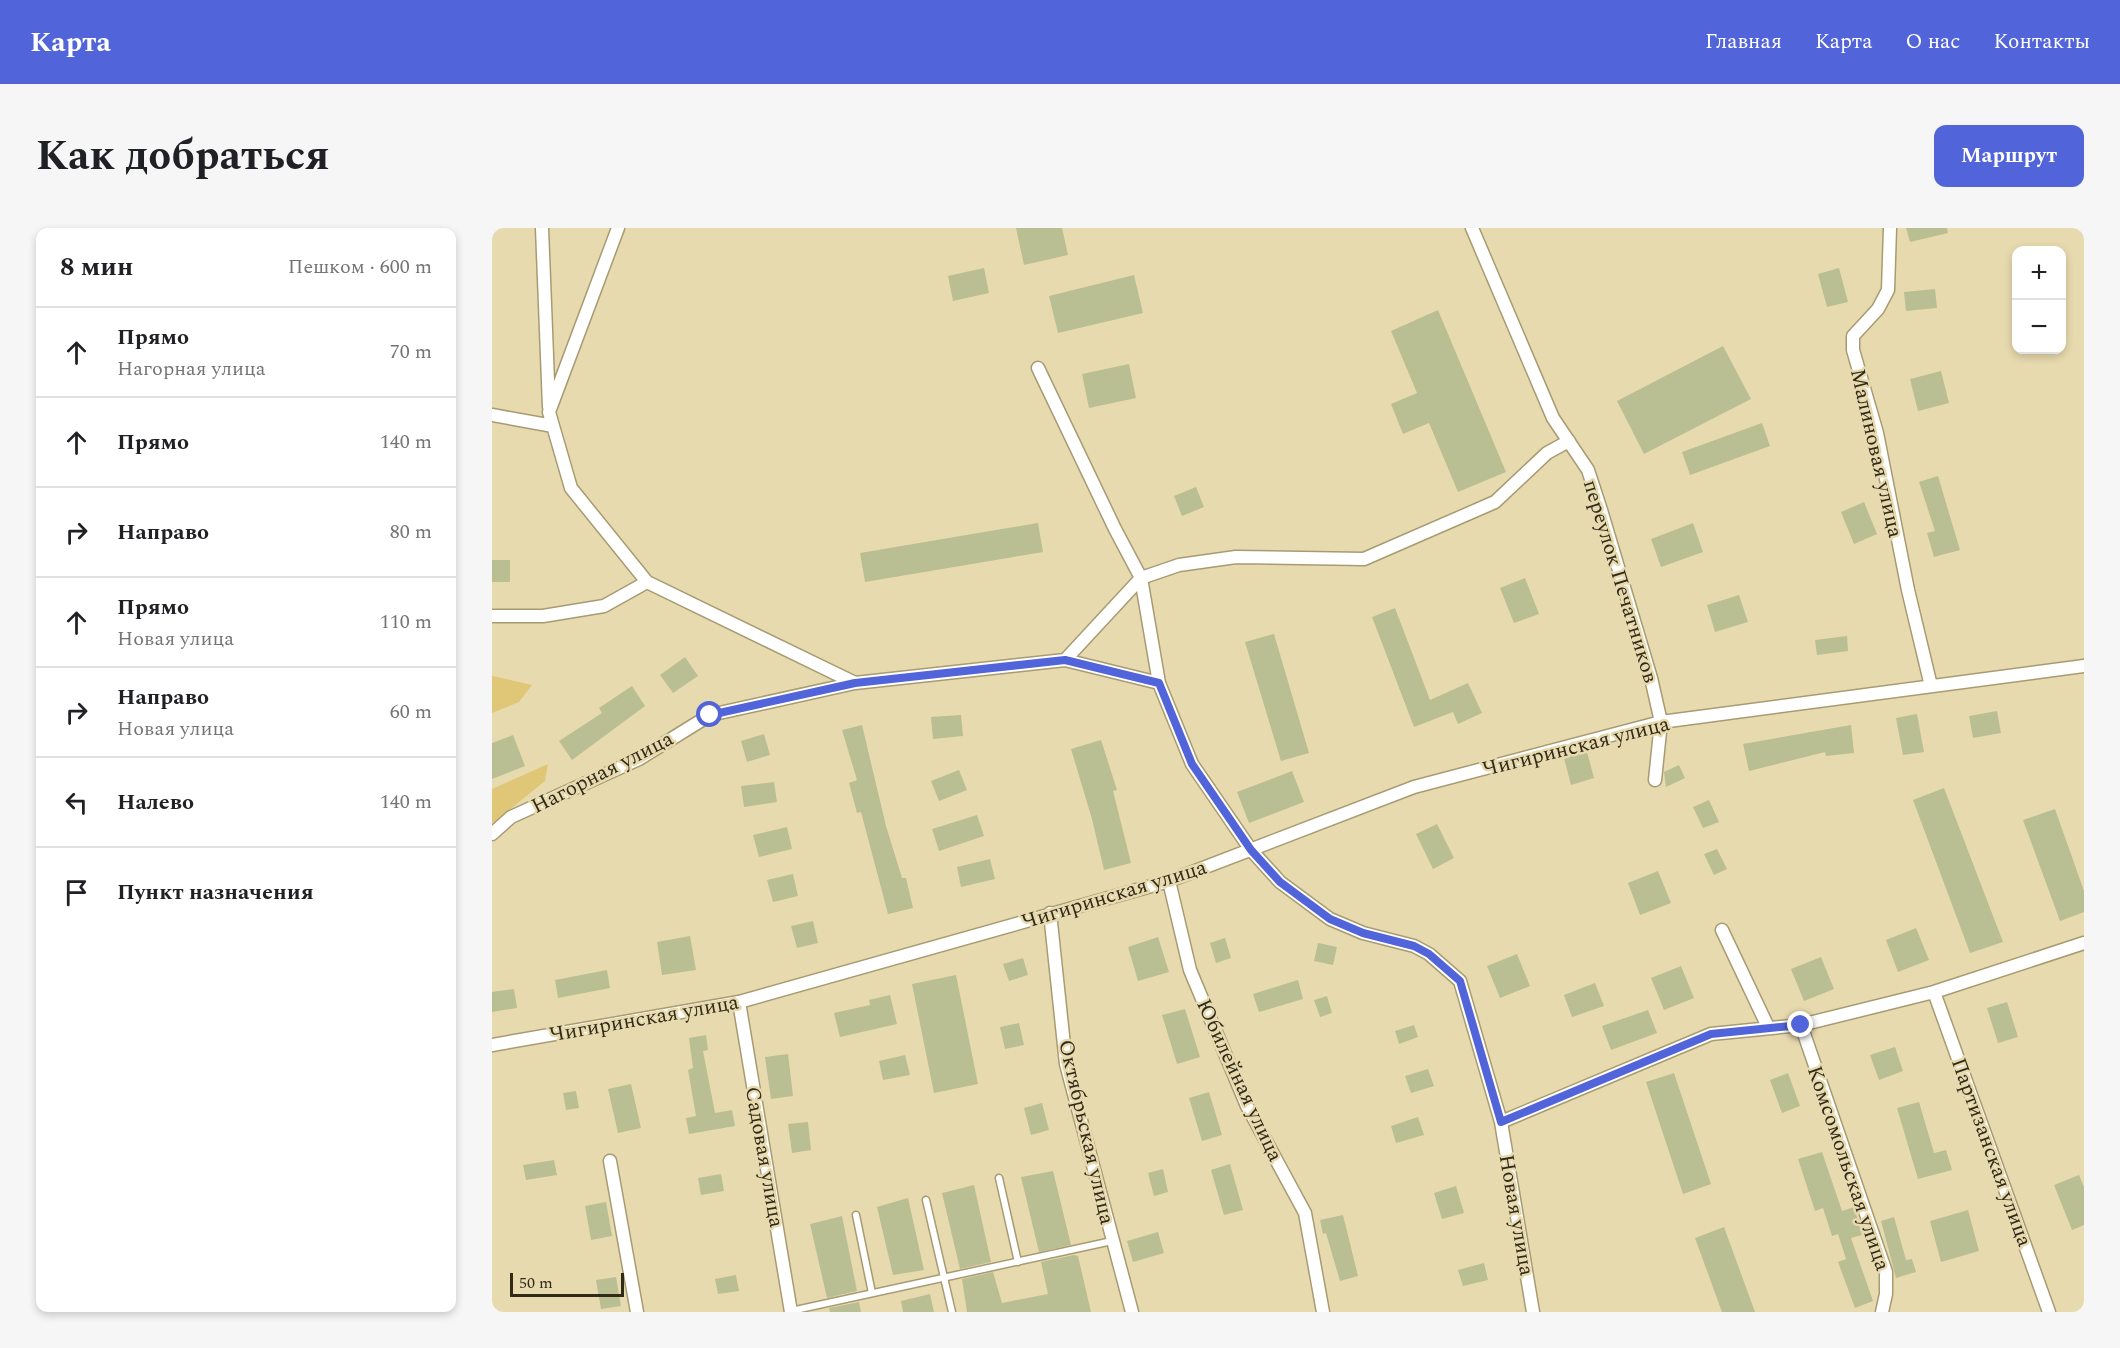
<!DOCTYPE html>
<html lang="ru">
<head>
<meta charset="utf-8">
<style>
	:root { --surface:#fff; --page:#f6f6f6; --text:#202124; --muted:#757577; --line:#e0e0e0; --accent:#5264da }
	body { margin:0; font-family:Spectral,serif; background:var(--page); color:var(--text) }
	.controls { position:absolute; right:18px; top:18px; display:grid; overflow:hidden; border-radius:12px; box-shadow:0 3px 9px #0003 }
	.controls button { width:54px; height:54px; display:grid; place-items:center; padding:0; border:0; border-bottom:2px solid var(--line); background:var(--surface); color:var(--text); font:30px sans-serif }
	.scale { position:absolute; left:18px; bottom:15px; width:114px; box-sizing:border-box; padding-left:6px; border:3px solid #302a19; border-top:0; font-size:16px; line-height:21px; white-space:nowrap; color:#302a19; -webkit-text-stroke:4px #e8daaf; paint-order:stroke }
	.stop { position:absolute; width:18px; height:18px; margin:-14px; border:4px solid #5264da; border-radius:50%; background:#fff }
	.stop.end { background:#5264da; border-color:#fff; box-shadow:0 2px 6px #0008 }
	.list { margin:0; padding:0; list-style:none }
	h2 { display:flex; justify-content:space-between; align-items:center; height:78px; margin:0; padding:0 24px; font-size:26px }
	h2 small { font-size:20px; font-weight:400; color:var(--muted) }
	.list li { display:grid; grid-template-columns:39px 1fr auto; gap:18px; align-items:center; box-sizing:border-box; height:90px; padding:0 24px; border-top:2px solid var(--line) }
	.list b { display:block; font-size:22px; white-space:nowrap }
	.list p { margin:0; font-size:20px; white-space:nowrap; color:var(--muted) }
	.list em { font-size:20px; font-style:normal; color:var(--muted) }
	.icon { flex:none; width:33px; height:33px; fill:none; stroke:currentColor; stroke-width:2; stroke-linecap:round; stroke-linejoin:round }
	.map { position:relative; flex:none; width:1592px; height:1084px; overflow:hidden; border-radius:12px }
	header { display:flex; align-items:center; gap:36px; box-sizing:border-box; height:84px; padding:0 30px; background:var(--accent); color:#fff }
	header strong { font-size:28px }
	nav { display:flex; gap:33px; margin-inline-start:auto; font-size:21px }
	.intro { display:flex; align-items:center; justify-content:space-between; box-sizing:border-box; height:144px; padding:0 36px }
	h1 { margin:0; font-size:42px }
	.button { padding:15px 27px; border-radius:12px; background:var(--accent); color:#fff; font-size:21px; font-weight:700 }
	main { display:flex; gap:36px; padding:0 36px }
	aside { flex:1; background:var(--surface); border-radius:12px; box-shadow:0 3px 9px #0003 }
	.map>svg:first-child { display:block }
</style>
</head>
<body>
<header>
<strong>Карта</strong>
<nav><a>Главная</a><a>Карта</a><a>О нас</a><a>Контакты</a></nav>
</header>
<div class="intro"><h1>Как добраться</h1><a class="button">Маршрут</a></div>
<main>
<aside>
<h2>8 мин<small>Пешком · 600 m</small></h2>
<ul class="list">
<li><svg class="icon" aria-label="ahead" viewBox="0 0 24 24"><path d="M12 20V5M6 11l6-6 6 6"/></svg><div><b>Прямо</b><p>Нагорная улица</p></div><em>70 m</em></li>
<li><svg class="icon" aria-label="ahead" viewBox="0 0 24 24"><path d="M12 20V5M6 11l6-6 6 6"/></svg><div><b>Прямо</b></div><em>140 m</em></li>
<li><svg class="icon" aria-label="right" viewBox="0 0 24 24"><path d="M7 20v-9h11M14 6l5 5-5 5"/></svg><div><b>Направо</b></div><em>80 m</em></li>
<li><svg class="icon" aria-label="ahead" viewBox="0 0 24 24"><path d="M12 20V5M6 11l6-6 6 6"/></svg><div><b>Прямо</b><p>Новая улица</p></div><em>110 m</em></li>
<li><svg class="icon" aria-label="right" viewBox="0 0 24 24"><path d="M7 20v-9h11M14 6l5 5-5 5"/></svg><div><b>Направо</b><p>Новая улица</p></div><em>60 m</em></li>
<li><svg class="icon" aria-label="left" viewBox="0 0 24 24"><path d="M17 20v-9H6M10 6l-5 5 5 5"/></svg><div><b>Налево</b></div><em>140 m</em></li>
<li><svg class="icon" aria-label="arrive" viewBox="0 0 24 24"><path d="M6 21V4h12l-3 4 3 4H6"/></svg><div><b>Пункт назначения</b></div></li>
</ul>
</aside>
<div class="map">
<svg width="1592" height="1084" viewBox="0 0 1592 1084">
	<rect width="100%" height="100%" fill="#e8daaf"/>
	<!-- green -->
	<path fill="#e0c778" d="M0,448h1l39,9 -13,17 -27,11z
		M56,536l-3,17 -53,43v-35z"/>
	<!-- building -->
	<path fill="#babe93" d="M524,0h46l6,27 -44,10z
		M1414,0h41l1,5 -38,9z
		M492,40l5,25 -36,8 -5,-25z
		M1347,40l9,34 -21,5 -9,-33z
		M642,47l9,38 -85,20 -9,-37z
		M1443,61l2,19 -31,3 -2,-19z
		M946,82l68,162 -48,20 -29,-69 -26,11 -12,-30 26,-11 -26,-62z
		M1231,118l28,53 -107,55 -27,-53z
		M637,136l7,34 -47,10 -7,-34z
		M1449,143l8,32 -31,8 -8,-32z
		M1270,195l8,23 -80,29 -8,-23z
		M1446,248l22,74 -26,7 -7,-24 8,-2 -16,-49z
		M704,259l8,20 -22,9 -8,-20z
		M1372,274l13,32 -23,10 -13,-32z
		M546,295l5,29 -178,30 -5,-29z
		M1201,295l10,29 -42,15 -10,-28z
		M0,332h18v22h-18z
		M1033,350l14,36 -25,9 -14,-35z
		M1247,367l9,27 -33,10 -8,-27z
		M903,380l35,92 38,-17 14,30 -24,11 -5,-12 -39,15 -42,-110z
		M782,406l35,119 -28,8 -36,-119z
		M1355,408l1,15 -31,4 -2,-15z
		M193,429l13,19 -25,17 -13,-18z
		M140,458l13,20 -73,54 -13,-19 43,-28 -3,-5z
		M1505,483l4,22 -28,5 -4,-22z
		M1425,486l7,38 -21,3 -7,-37z
		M469,487l2,21 -30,3 -2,-22z
		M370,497l24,101 16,52h4l7,30 -25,6 -27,-102 -4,1 -8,-30 8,-3 -15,-50z
		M1359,497l3,28 -28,3 -1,-4 -76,19 -6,-27z
		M272,506l6,21 -23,7 -6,-21z
		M21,507l12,31 -33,13v-36z
		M609,512l16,50 -4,1 18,72 -27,7 -12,-51 -21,-70z
		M1095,524l7,26 -23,7 -7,-27z
		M1187,537l6,13 -19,9 -2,-15z
		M467,542l8,20 -28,11 -8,-20z
		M800,543l12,31 -55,21 -12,-31z
		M282,554l3,20 -33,5 -3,-21z
		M1452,560l59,154 -33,11 -57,-153z
		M1217,572l10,22 -16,6 -10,-21z
		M1563,581l29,82v21l-24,9 -37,-101z
		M485,587l7,21 -45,15 -7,-22z
		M945,596l17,34 -21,11 -17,-35z
		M295,599l5,22 -33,8 -6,-22z
		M1225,621l10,20 -13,6 -10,-21z
		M498,631l5,20 -34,8 -4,-20z
		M1166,643l13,32 -31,12 -12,-32z
		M301,646l5,22 -25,6 -6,-22z
		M321,693l5,22 -21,5 -6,-22z
		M1424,700l13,32 -31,12 -12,-32z
		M198,708l6,34 -34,5 -5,-33z
		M666,709l11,35 -31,9 -10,-34z
		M733,710l6,20 -15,5 -6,-20z
		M826,715l19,4 -4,18 -19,-4z
		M1025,726l13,32 -30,12 -13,-32z
		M1329,729l13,32 -30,12 -13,-32z
		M531,730l5,17 -19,6 -6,-17z
		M1189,738l13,32 -30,12 -13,-32z
		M115,742l3,18 -52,10 -3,-18z
		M464,747l22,109 -44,9 -22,-109z
		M806,752l5,19 -44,13 -6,-18z
		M1103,755l9,23 -32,11 -8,-22z
		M22,761l3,19 -25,4v-20z
		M398,767l7,29 -57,13 -6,-24 36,-8 -1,-5z
		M835,768l5,17 -12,4 -6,-17z
		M1515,774l11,35 -20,6 -11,-35z
		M693,781l15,48 -23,7 -15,-49z
		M1156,782l9,23 -46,17 -9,-24z
		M527,795l5,22 -19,4 -5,-22z
		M922,797l4,12 -19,7 -4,-13z
		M214,807l2,15 -5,1 12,62 17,-3 3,16 -46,8 -3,-16 10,-2 -8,-46 5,-2 -4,-30z
		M1403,819l8,24 -24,9 -9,-25z
		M296,826l5,42 -22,3 -6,-42z
		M413,827l5,20 -27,5 -4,-19z
		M936,841l6,17 -23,7 -6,-17z
		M1182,845l37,111 -28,10 -37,-112z
		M1296,845l12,33 -18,7 -12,-33z
		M139,856l10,44 -23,5 -10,-44z
		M84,863l3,17 -13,2 -3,-17z
		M717,864l13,43 -20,6 -13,-43z
		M1427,874l15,51 12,-3 6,20 -34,9 -21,-71z
		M550,875l7,27 -18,5 -7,-27z
		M926,889l6,18 -28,8 -5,-17z
		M316,894l3,28 -19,3 -4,-29z
		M1330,924l20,59 12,-4 8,28 -11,3 22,63 -18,7 -17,-46 8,-3 -8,-25 -6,2 -9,-28 -8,3 -17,-52z
		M62,932l3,15 -31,5 -3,-15z
		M738,936l13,46 -19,5 -13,-45z
		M671,941l5,23 -14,4 -6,-23z
		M561,943l18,74 -32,7 -18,-75z
		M229,946l3,17 -23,4 -3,-17z
		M1587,947l5,12v38l-12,5 -18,-45z
		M482,957l17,77 -31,7 -18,-76z
		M964,958l8,27 -22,6 -8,-26z
		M416,970l16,72 -31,5 -16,-68z
		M114,974l6,34 -21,4 -6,-34z
		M1476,982l11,41 -38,11 -11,-41z
		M851,987l15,61 -18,5 -14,-48 -3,1 -3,-14z
		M350,988l15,75 -30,7 -17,-74z
		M1402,989l12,43 6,-1 4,13 -20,6 -15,-57z
		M1232,999l31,85h-33l-27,-74z
		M666,1004l6,21 -31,9 -6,-21z
		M582,1027l4,1 13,56h-124l-5,-33 31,-7 9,31 46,-9 -7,-32z
		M992,1035l4,17 -25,6 -5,-16z
		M244,1047l3,16 -21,3 -3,-15z
		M124,1049l5,29 -20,3 -5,-29z
		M438,1066l4,18h-31l-2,-11z
		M367,1074l2,10h-31l-1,-4z"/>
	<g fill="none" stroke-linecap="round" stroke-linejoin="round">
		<defs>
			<path id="service" d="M507,950l19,84
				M434,972l26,112
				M364,987l16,78
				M299,1083l321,-70"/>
			<path id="minor" d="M50,0l7,179
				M126,0l-69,184 22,76 76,94 208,101
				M980,0l81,190 35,52 13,40 50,168 10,44 -6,58
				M1398,0l-2,62 -10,19 -25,27v14l24,83 31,157 23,96
				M546,140l77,161 26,49 18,105 33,81 59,86 29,32 50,37 33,14 51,13 15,8 31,27 41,141 32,190
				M0,187l61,11
				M0,388h51l61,-10 43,-24
				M573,432l94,23
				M0,606l19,-17 128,-58 71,-44 145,-32 210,-23 76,-82 38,-13 57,-8 128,2 131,-57 52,-49 22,-12
				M677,653l21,89 57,136 58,107 18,99
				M558,685l16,151 66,248
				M1230,702l46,97
				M1442,764l115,320
				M247,774l52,310
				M1309,797l85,247v22l-4,18
				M0,817l247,-43 430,-121 245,-94 247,-65 423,-56
				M1009,894l210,-88 90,-9 133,-33 150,-49
				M118,933l27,151"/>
		</defs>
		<!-- service casing -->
		<use href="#service" stroke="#a89b72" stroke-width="9"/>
		<!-- minor casing -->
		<use href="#minor" stroke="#a89b72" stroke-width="15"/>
		<!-- service -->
		<use href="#service" stroke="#fff" stroke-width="6"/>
		<!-- minor -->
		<use href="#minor" stroke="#fff" stroke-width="12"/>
	</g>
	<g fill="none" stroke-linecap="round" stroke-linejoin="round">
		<!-- route -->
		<path stroke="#5264da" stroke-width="8" d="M218,487l145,-32 210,-23 94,23 33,81 59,86 29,32 50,37 33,14 51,13 15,8 31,27 41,141 210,-88 90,-9"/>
	</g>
	<g text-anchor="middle" stroke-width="5" stroke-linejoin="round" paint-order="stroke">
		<!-- street labels -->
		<g font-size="21" fill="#302a19" stroke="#e8daaf">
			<text transform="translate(1385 225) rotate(77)" y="7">Малиновая улица</text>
			<text transform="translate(1129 353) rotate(73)" y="7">переулок Печатников</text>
			<text transform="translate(1084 518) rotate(-14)" y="7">Чигиринская улица</text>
			<text transform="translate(110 544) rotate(-27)" y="7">Нагорная улица</text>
			<text transform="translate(622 666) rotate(-17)" y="7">Чигиринская улица</text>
			<text transform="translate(152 790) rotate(-10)" y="7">Чигиринская улица</text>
			<text transform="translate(748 852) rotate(65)" y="7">Юбилейная улица</text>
			<text transform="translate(595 904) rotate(77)" y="7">Октябрьская улица</text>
			<text transform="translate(1500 924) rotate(70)" y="7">Партизанская улица</text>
			<text transform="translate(273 929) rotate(80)" y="7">Садовая улица</text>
			<text transform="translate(1357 940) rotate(71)" y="7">Комсомольская улица</text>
			<text transform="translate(1025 987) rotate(80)" y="7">Новая улица</text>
		</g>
	</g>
</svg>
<div class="controls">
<button>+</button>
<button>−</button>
</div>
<div class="scale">50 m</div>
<div class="stop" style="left:218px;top:487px"></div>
<div class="stop end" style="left:1309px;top:797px"></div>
</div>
</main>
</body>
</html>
